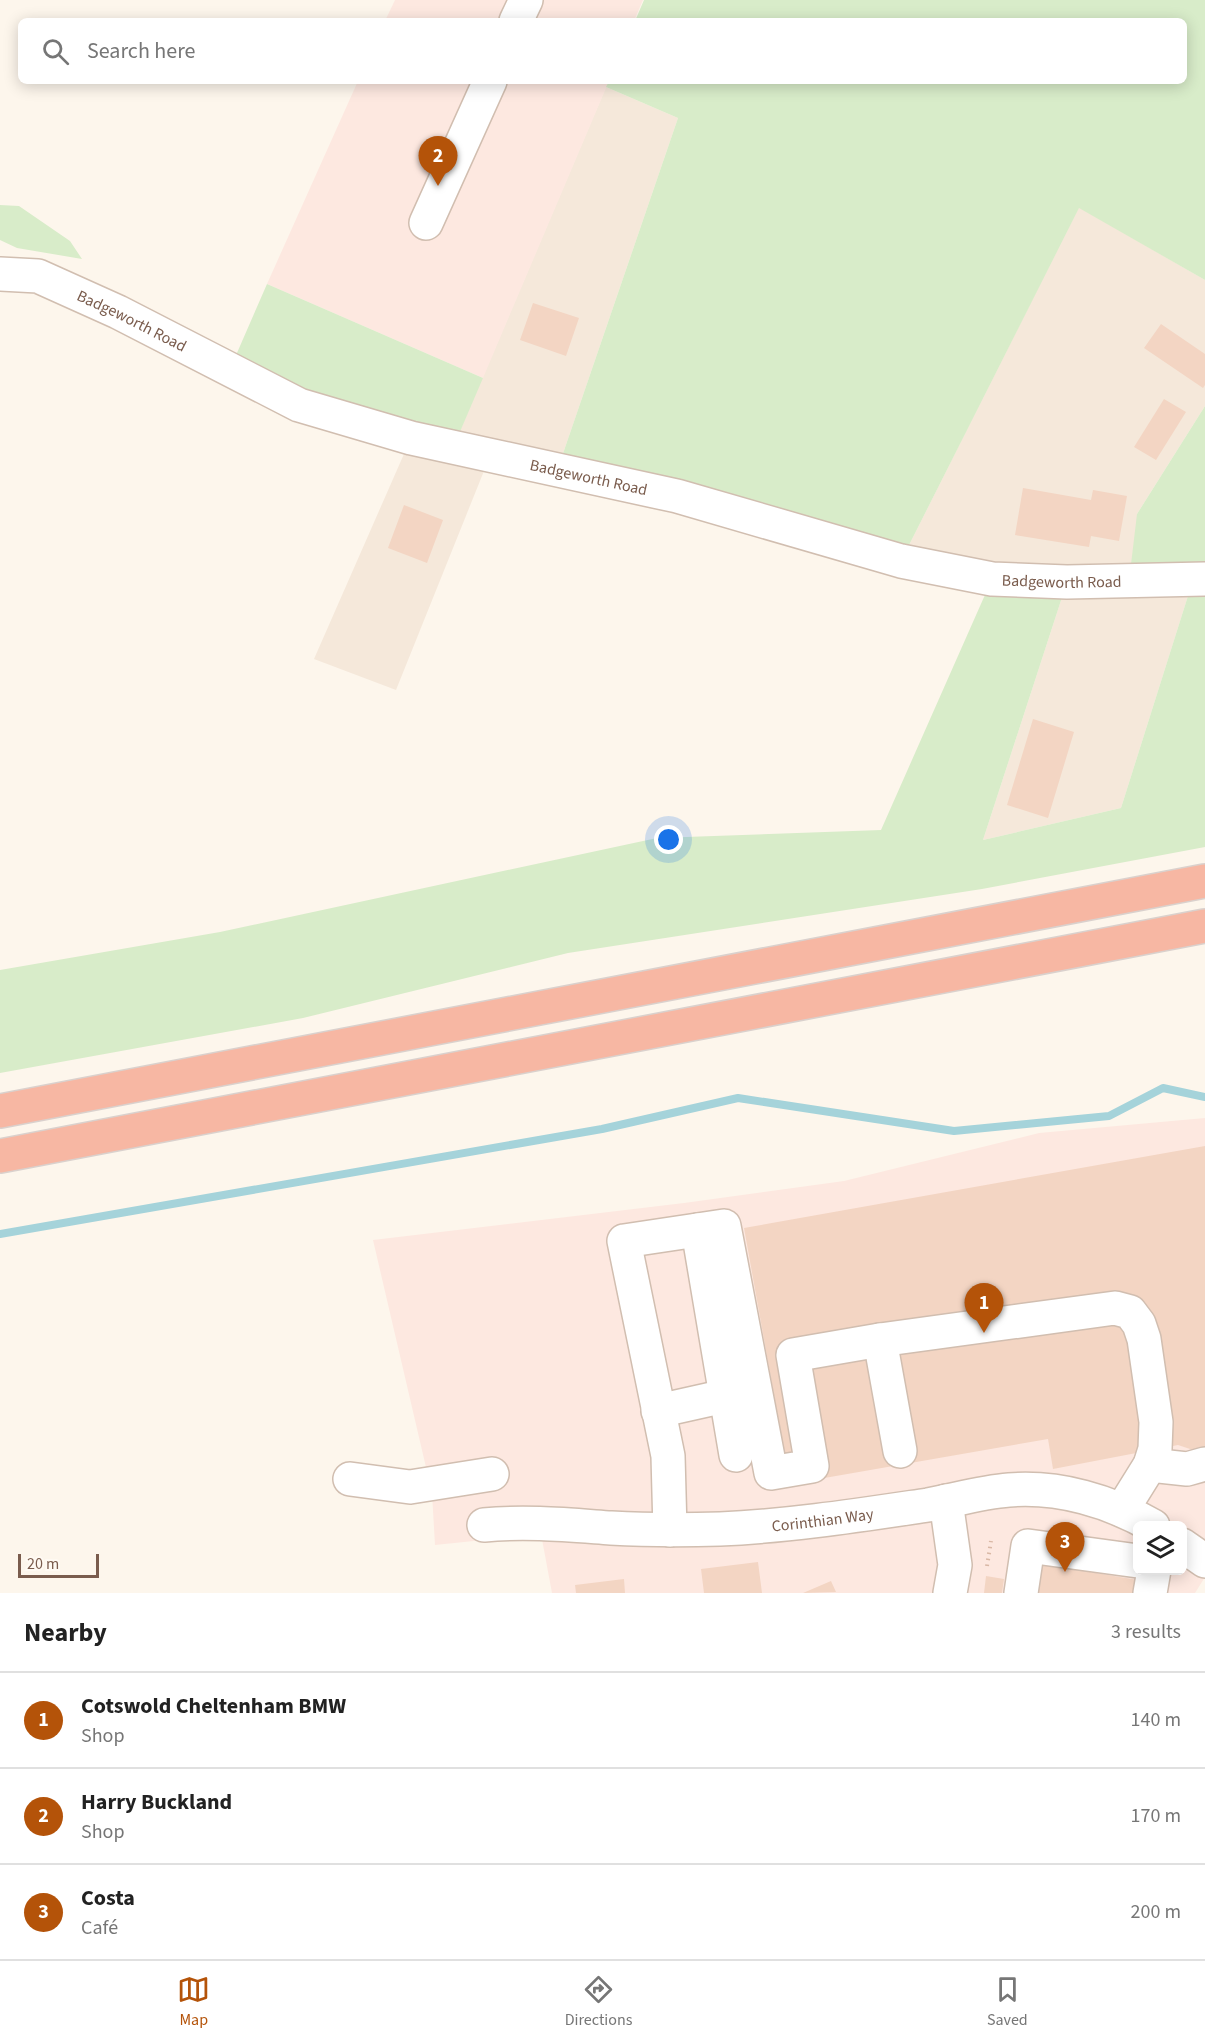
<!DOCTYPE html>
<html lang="en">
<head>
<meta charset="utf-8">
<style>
	:root { --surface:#fff; --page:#f2f2f2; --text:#222; --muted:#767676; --line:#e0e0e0; --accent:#b45309 }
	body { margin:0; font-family:"Source Sans 3",sans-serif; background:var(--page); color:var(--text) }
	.controls { position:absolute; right:18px; bottom:18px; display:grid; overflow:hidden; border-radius:9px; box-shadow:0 3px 15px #0003 }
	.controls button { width:54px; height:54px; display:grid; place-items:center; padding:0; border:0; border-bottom:2px solid var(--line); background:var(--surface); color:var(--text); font:30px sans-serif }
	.scale { position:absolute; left:18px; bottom:15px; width:81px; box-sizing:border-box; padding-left:6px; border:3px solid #7a5c4d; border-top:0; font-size:16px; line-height:21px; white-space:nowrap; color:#7a5c4d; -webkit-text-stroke:4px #fffaf3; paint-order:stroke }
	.you { position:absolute; left:669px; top:840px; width:21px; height:21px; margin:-15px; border:4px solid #fff; border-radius:50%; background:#1a73e8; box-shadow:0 0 0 9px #1a73e833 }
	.badge { display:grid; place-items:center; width:39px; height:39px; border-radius:50%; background:var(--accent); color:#fff; font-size:20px; font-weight:700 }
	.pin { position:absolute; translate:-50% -50px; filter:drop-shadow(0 2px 3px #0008) }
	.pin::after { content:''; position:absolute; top:32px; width:21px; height:18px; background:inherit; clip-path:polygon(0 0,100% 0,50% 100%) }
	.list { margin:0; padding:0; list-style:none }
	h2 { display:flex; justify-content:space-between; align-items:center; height:78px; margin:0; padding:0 24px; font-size:26px }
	h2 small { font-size:20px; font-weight:400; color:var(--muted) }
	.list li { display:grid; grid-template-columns:39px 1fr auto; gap:18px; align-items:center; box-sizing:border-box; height:96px; padding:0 24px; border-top:2px solid var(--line) }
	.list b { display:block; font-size:22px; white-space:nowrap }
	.list p { margin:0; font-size:20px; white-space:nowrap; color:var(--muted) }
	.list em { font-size:20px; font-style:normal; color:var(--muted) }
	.icon { flex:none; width:33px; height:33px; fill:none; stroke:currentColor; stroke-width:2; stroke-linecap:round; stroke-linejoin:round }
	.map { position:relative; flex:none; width:1205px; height:1593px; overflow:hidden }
	.search { position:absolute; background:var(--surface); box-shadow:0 3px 15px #0003; left:18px; right:18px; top:18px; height:66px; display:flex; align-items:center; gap:15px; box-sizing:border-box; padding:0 21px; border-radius:9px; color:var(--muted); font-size:22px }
	.sheet { height:366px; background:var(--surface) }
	nav { display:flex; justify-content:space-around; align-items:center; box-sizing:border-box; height:84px; border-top:2px solid var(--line); background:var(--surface); font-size:16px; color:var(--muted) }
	nav a { display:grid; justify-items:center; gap:3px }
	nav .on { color:var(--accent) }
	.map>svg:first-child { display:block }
</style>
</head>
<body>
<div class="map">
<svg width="1205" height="1593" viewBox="0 0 1205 1593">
	<rect width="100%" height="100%" fill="#fdf6ec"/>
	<!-- residential -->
	<path fill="#f5e8da" d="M606,87l72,31 -121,353 -67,-15 -94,234 -82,-31 97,-221 42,9z
		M1079,207l126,73v126l-68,108 56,66 -72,228 -138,32 84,-258 -166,-21z"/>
	<!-- commercial -->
	<path fill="#fde8e0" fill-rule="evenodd" d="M395,0h248l-9,21h-249z
		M358,81h251l-126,297 -216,-94z
		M1205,1118v459l-10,16h-643l-11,-59 -106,11 -3,-52 -59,-253 311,-37 160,-22 195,-48zM1138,1526h44v44h-44z"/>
	<!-- green -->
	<path fill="#d8ecc9" d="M644,0h561v280l-126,-72 -178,353 -344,-90 121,-353 -72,-31 3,-6h575v-60h-549z
		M0,205l19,1 51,35 12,18 -65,-11 -17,-8z
		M267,284l216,94 -30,70 -223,-79z
		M1205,406v441l-223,42 -414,64 -265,65 -303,55v-103l220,-38 437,-94 224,-8 111,-251 75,3 -84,258 138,-32 72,-228 -64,1 8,-67z"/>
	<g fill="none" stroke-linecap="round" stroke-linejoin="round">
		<!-- stream -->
		<path stroke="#a5d3da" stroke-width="8" d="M0,1234l602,-105 136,-31 216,33 155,-15 54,-28 42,9"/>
	</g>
	<!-- building -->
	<path fill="#f3d5c3" d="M533,303l46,15 -13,38 -46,-16z
		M1161,324l44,30v31l-2,3 -59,-40z
		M1164,399l22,13 -30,48 -22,-13z
		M1023,488l68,12 2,-10 34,6 -8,45 -28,-5 -2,11 -74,-12z
		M404,505l39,15 -16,43 -39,-15z
		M1033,719l41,13 -26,86 -41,-13z
		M1205,1146v303l-6,3 -21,-7 -125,24 -5,-30 -258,45 -46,-256z
		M758,1562l4,31h-58l-3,-24z
		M1042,1564l96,16 -2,13h-99z
		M986,1576l18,3 -2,14h-18z
		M624,1579l1,14h-49l-1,-8z
		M831,1581l5,11 -33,1z"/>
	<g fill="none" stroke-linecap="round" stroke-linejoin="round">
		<defs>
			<g id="minor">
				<path d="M516,21l10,-21"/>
				<path d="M426,223l64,-142"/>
				<path id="s1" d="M0,274l38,2 80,36 181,93 112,33 266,58 224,65 91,18 75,3 138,-3"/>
				<path d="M698,1230l38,225"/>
				<path d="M880,1340l20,111"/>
				<path d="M658,1411l67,-15"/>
				<path d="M1150,1465l37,4 18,-5"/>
				<path d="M350,1479l60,8 82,-13"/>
				<path d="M946,1501l9,64 -5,28"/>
				<path id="s2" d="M484,1525c43,-4 84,0 127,3 36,2 73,2 109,1 70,-3 140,-14 208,-24 27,-5 54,-13 81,-15 50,-4 101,11 144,36"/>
				<path d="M670,1530l-2,-74 -44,-215 100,-15 47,247 41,-7 -19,-111 87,-15 235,-32 15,4 9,12 5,15 12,83 -1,27 -5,16 -28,45"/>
				<path d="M1182,1545l23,16"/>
				<path d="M1021,1593l7,-47 110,15"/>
				<path d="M1150,1593l4,-23"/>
			</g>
			<path id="highway" d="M0,1111l1205,-230
				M0,1156l1205,-230"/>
		</defs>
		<!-- minor casing -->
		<use href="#minor" stroke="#d1beb0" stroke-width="36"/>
		<!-- highway casing -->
		<use href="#highway" stroke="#dad1cd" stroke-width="36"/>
		<!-- path -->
		<path stroke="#d9b8a5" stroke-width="4" stroke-dasharray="1.5 4.5" stroke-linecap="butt" d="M987,1566l4,-25"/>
		<!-- minor -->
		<use href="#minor" stroke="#fff" stroke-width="33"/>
		<!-- highway -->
		<use href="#highway" stroke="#f7b7a3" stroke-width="33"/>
	</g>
	<g text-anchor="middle" stroke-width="4.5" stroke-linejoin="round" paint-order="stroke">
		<!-- street labels -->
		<g font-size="16" fill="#7a5c4d" stroke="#fffaf3">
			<text dy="6" stroke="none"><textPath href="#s1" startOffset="142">Badgeworth Road</textPath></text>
			<text dy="6" stroke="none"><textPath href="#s1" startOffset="628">Badgeworth Road</textPath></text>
			<text dy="6" stroke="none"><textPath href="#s1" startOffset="1114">Badgeworth Road</textPath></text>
			<text dy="6" stroke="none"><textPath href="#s2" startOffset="339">Corinthian Way</textPath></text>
		</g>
	</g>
</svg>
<div class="controls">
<button><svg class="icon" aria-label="layers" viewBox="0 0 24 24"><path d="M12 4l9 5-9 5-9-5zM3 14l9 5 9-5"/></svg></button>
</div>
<div class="scale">20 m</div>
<div class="you"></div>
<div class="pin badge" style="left:984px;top:1333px">1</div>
<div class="pin badge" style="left:438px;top:186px">2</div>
<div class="pin badge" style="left:1065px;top:1572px">3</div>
<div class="search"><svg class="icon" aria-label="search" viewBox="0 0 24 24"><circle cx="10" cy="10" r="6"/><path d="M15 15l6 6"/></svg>Search here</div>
</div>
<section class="sheet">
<h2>Nearby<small>3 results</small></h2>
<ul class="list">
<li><span class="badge">1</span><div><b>Cotswold Cheltenham BMW</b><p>Shop</p></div><em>140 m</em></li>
<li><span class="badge">2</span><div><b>Harry Buckland</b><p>Shop</p></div><em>170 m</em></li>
<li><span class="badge">3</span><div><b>Costa</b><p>Café</p></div><em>200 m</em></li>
</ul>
</section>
<nav>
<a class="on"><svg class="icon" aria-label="map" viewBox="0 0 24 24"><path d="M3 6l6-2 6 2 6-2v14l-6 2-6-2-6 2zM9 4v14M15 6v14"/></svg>Map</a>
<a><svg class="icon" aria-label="directions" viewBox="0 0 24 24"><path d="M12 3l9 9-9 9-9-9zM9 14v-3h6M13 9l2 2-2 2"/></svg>Directions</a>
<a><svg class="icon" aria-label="saved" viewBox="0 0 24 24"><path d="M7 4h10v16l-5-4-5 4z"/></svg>Saved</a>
</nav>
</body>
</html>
